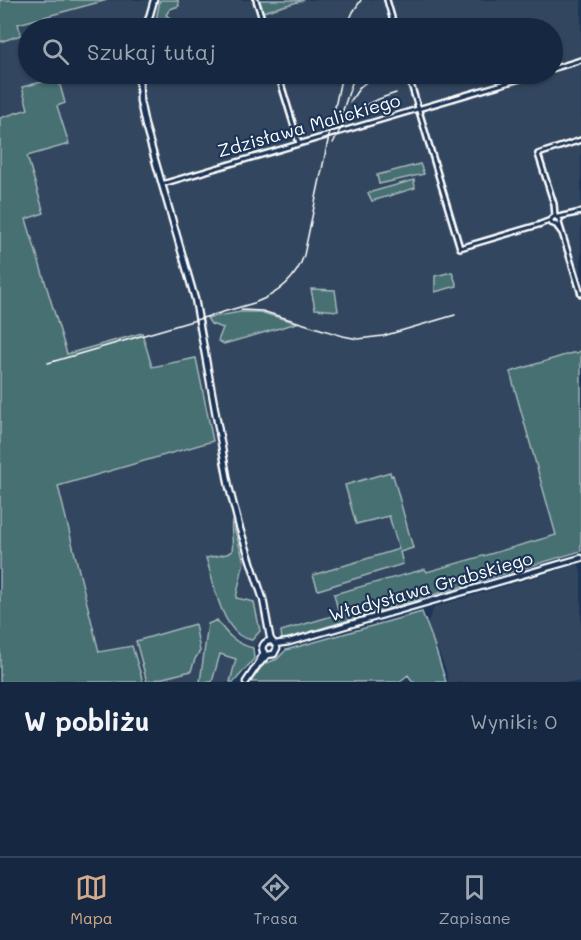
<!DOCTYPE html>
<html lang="pl">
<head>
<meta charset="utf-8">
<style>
	:root { --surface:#162841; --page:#1f3048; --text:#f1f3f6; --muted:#9ea6b1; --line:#35445a; --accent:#d6ab8b }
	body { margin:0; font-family:Mali,sans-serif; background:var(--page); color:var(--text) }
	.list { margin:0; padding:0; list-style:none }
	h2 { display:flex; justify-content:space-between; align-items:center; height:78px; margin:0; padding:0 24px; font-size:26px }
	h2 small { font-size:20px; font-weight:400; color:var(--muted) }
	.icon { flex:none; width:33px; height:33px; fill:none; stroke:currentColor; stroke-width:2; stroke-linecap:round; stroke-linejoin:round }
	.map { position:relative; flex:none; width:581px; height:682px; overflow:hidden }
	.search { position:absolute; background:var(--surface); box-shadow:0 2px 4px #0004; left:18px; right:18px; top:18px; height:66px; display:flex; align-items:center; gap:15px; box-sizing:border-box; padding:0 21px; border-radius:33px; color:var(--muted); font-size:22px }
	.sheet { height:174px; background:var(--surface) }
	nav { display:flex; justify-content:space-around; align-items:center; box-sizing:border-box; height:84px; border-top:2px solid var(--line); background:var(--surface); font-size:16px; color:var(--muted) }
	nav a { display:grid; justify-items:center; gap:3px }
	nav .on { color:var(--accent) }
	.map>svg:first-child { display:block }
</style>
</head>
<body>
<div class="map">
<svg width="581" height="682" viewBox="0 0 581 682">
	<rect width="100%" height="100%" fill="#1d3557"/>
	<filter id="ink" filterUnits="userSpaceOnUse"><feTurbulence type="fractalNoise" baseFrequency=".0167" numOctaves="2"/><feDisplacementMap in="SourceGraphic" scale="12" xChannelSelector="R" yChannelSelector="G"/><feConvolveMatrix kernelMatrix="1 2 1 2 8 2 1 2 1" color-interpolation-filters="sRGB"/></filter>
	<g filter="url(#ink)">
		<!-- built -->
		<path fill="#33465f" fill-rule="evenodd" d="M107,0h474v551l-299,89 -9,-5 -12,2 -8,11 1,11 -20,23h-98l-36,-29 -42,-167 154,-45 -16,-83 -44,9 -11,-34 -74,22 -41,-136 18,-6 -17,-57 1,-47 -28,9v-76l21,-7 -3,-11zM28,28h524v46h-524z
			M579,564l2,9v74l-3,1 3,12v22h-133l-2,-12 -19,-45 7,-18z"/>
		<!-- green -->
		<path fill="#476f73" stroke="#a3b7b9" stroke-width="1.5" d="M0,0h107l-89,24 3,11 -21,7z
			M160,0h18l1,6 -9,3 -4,6 4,3 1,6 -7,2 -5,-2 -3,-4z
			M258,0h46l-41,12z
			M58,78l7,25 -8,3 12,38 -42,12 17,57 -18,6 41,135 75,-21 10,34 44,-9 17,83 -155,45 41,166 33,-6 11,36h-143v-564l28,-9 -6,-22z
			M420,164l4,10 -45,10 -2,-9z
			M414,180l1,8 -43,13 -4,-8z
			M452,272l5,14 -22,6v-16z
			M311,289l24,1 3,21 -23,-2z
			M240,312h20l37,11 -73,21 -6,-3 5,-13 -12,-4 -4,-6z
			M581,350v201l-299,89 -1,-9 58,-17 -5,-20 91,-25 2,3 129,-37 -46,-163 62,-19h5z
			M390,472l1,4 2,-1 20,73 -13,4 3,12 -85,26 -5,-15 86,-26 -10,-33 -33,8 -11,-39z
			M232,521l12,40 -8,37 18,4 6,29 -8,9c-4,-1 -9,-2 -13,-5 -20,-16 -25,-53 -33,-77l21,-4 5,-3c2,-11 -2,-19 0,-30z
			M422,612l10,26 14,44h-33l-5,-7 -9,7h-149l14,-18 13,-5 9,-9z
			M217,620c9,14 19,24 36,28l1,11 -20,23h-4l6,-23 -16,-5 -8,28h-12l8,-58z
			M195,624l5,27 -5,8 -4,12 -44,11 -11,-41z"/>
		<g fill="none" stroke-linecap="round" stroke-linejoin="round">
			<defs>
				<path id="street" d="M256,0l9,28
					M387,0l8,28
					M552,69l29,-9
					M278,74l21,69
					M408,74l52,174 78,-23 13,-5 1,-2 3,-2
					M162,184l375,-110
					M555,216l-1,-12 -16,-50 43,-14
					M555,216l5,4 -1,3 22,71
					M558,217l23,-5
					M551,223l5,2 6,8"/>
				<path id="secondary" d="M146,28l8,-28
					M139,74l1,27 5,24 50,174 34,188 10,39 24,73 7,38c1,5 6,6 7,11
					M275,644l14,-2 292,-84
					M264,653c-4,-6 0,-12 7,-12
					M260,663l7,-8 7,-1 3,-6
					M246,682l12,-18 6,-12"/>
			</defs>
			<!-- street casing -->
			<use href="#street" stroke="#fff" stroke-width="8"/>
			<!-- secondary casing -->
			<use href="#secondary" stroke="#fff" stroke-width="9"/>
			<!-- street -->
			<use href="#street" stroke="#1d3557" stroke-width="3"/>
			<!-- secondary -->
			<use href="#secondary" stroke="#1d3557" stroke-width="4.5"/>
			<!-- rail -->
			<path stroke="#fff" stroke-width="1.5" d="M346,28l7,-16 8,-12
				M350,102l10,-15 14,-11
				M341,116l14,-42
				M333,143c15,-32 31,-40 63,-50
				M241,310l21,1 81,25 15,3 25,-3 72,-21
				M48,363l206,-60c24,-9 42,-23 50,-48l38,-181"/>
		</g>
	</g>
	<g text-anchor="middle" stroke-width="4.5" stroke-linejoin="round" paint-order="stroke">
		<!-- street labels -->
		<g font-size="18" fill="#fff" stroke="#1d3557">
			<text transform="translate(309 126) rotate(-16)" y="6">Zdzisława Malickiego</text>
			<text transform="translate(431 587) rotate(-16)" y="6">Władysława Grabskiego</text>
		</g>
	</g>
</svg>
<div class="search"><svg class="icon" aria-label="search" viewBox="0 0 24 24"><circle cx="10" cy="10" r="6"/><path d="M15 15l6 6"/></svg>Szukaj tutaj</div>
</div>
<section class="sheet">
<h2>W pobliżu<small>Wyniki: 0</small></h2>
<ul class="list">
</ul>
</section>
<nav>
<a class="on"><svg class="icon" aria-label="map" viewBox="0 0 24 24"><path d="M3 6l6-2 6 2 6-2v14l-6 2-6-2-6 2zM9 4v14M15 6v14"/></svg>Mapa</a>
<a><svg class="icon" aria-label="directions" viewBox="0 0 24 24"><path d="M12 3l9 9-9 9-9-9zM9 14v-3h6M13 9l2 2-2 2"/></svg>Trasa</a>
<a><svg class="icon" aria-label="saved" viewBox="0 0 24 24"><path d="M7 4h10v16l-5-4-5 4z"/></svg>Zapisane</a>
</nav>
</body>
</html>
